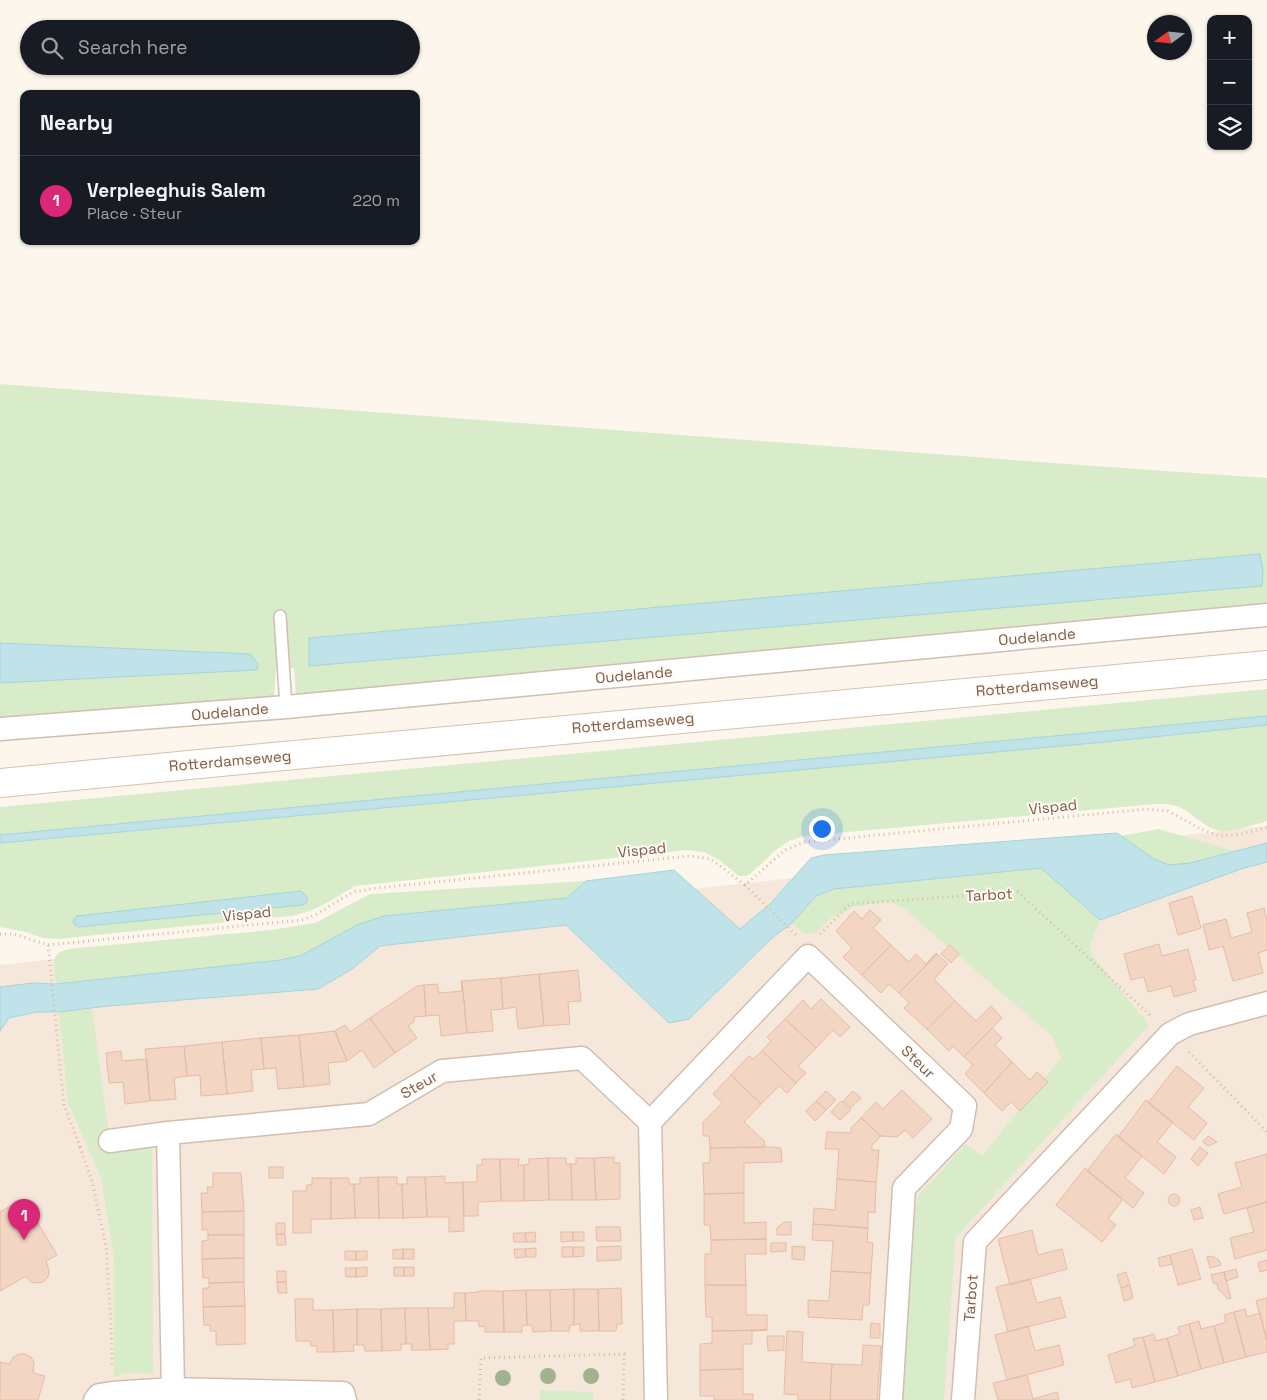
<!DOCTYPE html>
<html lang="en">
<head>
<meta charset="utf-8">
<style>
	:root { --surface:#171b24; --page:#20242c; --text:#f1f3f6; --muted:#9ea1a6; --line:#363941; --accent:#db2777 }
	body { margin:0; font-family:"Space Grotesk",sans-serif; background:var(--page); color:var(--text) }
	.controls { position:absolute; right:15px; top:15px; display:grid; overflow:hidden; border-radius:10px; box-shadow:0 1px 4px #0004 }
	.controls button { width:45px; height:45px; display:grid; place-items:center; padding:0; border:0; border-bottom:1px solid var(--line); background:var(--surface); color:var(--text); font:25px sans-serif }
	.compass { position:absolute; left:1147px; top:15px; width:45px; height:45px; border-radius:50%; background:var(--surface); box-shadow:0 1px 4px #0004; rotate:255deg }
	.you { position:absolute; left:821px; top:828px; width:18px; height:18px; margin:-12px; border:4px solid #fff; border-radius:50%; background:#1a73e8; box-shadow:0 0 0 8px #1a73e833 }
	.badge { display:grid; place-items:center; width:32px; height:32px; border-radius:50%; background:var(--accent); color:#fff; font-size:16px; font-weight:700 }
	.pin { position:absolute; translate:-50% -41px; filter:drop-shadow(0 1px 2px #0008) }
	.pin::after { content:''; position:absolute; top:26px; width:18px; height:15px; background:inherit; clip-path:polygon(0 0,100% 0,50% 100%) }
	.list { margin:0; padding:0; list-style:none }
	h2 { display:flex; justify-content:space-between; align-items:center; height:65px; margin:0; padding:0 20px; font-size:21px }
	h2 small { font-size:16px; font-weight:400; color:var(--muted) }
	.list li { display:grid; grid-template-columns:32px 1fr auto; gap:15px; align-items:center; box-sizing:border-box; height:90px; padding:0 20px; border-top:1px solid var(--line) }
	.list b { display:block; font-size:19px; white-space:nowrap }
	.list p { margin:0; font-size:16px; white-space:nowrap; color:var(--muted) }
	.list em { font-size:16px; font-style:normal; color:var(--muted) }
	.icon { flex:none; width:28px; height:28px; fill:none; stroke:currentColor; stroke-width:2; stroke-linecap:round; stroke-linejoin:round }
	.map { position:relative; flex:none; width:1267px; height:1400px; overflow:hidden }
	.search { position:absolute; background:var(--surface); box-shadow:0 1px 4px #0004; left:20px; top:20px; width:400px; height:55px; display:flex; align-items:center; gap:12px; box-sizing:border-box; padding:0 18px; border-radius:28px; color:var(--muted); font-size:19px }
	.panel { position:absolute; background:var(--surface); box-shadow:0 1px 4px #0004; left:20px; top:90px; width:400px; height:155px; border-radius:10px }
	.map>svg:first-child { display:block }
</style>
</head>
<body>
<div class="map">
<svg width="1267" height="1400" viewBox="0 0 1267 1400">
	<rect width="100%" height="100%" fill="#fdf6ec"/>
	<!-- residential -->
	<path fill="#f5e8da" d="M1267,826v574h-1267v-435z"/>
	<!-- green -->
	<path fill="#d8ecc9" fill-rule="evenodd" d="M0,384l1094,82 173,12v125l-197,20 -774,73 -2,-28 -18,1 -2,28 -274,21v-35l256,-13 2,-6 -8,-10 -250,-11zM638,608l-329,58 1,-28z
		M1267,689v27l-1267,119v-28z
		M1267,725v96c-14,4 -37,13 -51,9 -14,-4 -23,-17 -37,-23 -7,-3 -16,-3 -23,-3l-351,32 -16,5 -13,9 -26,24 -4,2h-7l-20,-16 -15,-8 -17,-2 -332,36c-22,13 -39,26 -65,30l-195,19 -34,4 -18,-1 -17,-6 -26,-5v-84l1105,-101z
		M1159,829l75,22c-18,5 -46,16 -64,14 -16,-1 -37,-20 -50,-29z
		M1041,868l59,52 -10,25 1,9 58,71 -193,212 -12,163h-44l12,-180 7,-25 47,-51 16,12 79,-98 -8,-21 -150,-129 -14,-7 -35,6 -22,10 -16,16 -12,1 -12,-11 24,-27 18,-7z
		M586,881l-19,17 -183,18 -27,9 -57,31 -20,4 -224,24c-5,-36 -1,-33 32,-37l183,-17 44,-7 55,-29z
		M92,1009l16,118 1,22 43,-5 1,230 -25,-1 -14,4v-118l-13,-82 -33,-74 -9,-91z
		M540,1390l53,2v8h-53z"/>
	<!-- water -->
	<path fill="#bfe3e8" stroke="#a5d3da" d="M1260,554l3,18 -1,14 -953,80v-28z
		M0,643l250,11 8,10 -1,6 -257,13z
		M1267,716v9l-162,17 -1105,101v-8z
		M1117,833l37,26 15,6 21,-2 77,-20v19l-23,6 -144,52 -59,-52 -207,21 -18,7 -24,27 -20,15 -83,81 -20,4 -103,-98 -186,21 -28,23 -34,20 -210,17 -49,6h-22l-28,6 -9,13v-44l33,-4 23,1 224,-24 20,-4 57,-31 27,-9 183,-18 19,-17 88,-11 66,59 31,-26 40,-45 13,-3z
		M301,891l6,6v5l-4,3 -225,22 -4,-3 -1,-3 4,-5z"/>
	<!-- building -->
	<path fill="#f3d5c3" stroke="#e6bba3" d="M1192,896l9,32 -23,7 -9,-32z
		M1264,908l3,12v30l-9,3 5,20 -30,8 -10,-35 -14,4 -6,-25 23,-6 5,19 21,-6 -5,-19z
		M870,910l11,10 -8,8 18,17 -29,30 -19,-18 9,-9 -16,-17 18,-20 8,8z
		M1159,944l3,12 26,-7 8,31h-3l3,11 -22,6 -3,-11 -23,6 -4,-15 -13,3 -7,-26z
		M891,945l18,17 7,-8 10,10 10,-11 1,1 -38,39 -10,-9 -8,9 -19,-18z
		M950,945l9,9 -8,9 -10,-9z
		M937,954l11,10 -14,15 21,22 -28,28 -23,-21 5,-5 -10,-10z
		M578,970l3,31 -13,1 2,22 -26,2 -5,-52z
		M539,974l5,52 -26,3 -2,-22 -13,2 -2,-31z
		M501,978l2,31 -12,1 2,21 -26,2 -5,-52z
		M461,981h1l5,52 -26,3 -2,-21 -13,1 -2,-31 13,-1 2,9 23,-2z
		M424,985l2,31 -12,1v5l-6,4 9,12 -22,15 -25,-35 47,-32z
		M821,999l29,28 -10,10 -7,-7 -17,18 -31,-29 18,-19 8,9z
		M955,1001l21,20 15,-15 11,12 -38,39 -11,-11 -4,5 -22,-22z
		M370,1018l25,35 -21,15 -12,-18 -15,11 -12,-30 10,-6 5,7z
		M785,1019l31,29 -18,18 8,7 -10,10 -34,-32 9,-10 -4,-4z
		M992,1028l10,10 -7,7 17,17 -28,31 -19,-19 8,-9 -9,-8z
		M335,1031l12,30 -19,2 2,21 -26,3 -5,-52z
		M299,1035l5,52 -26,2 -2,-21 -12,1 -3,-31z
		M261,1038l3,31 -13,1 2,21 -26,3 -5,-52z
		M222,1042l5,52 -26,2 -1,-21 -13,1 -3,-30z
		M184,1046l3,30 -13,2 2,21 -26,2 -5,-52z
		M121,1051l1,10 25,-2 3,42 -25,3 -2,-22 -14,1 -3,-30z
		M762,1051l34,32 -9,10 -8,-7 -18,18 -30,-29 18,-19 4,3z
		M1012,1062l18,18 7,-8 11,10 -28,29 -9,-9 -9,9 -18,-18z
		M1177,1066l27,22 -16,19 19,16 -13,17 -46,-37z
		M731,1075l30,29 -17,18 20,19 1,6 -55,1 -1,-12h-6v-14l19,-19 -9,-9z
		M902,1090l30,29 -19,19 -8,-8 -8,7 -16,-1 -20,-18 15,-16 7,7z
		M826,1091l10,9 -10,10 -10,-9z
		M853,1091l8,7 -10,10 -8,-7z
		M1146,1100l27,22 -16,20 19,15 -12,17 -46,-37z
		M816,1101l10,9 -11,11 -9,-10z
		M841,1101l10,9 -11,10 -9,-8z
		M861,1118l20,18 -9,9v5h7l-3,32 -39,-3 2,-30h-14l2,-17 24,1v-5z
		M1116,1134l26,22 -17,22 19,15 -11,15 -46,-37z
		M1208,1136l9,6 -9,4 -5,-4z
		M771,1147l10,1 1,14 -38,1v30l-40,1 -1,-31h7v-15z
		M1200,1147l8,6 -10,13 -7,-7z
		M1267,1154v48l-43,12 -6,-20 24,-7 -7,-24z
		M614,1157v6h6v36l-24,1 -2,-42z
		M548,1158l1,42 -25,1v-36l5,-1v-5z
		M548,1158h18v6h5l1,36h-23z
		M576,1158h18l2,42h-24l-1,-36h5z
		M482,1159h18l1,42 -23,1v14h-14l-1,-34h14v-17h5z
		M500,1159h19l-1,6h6v36h-23z
		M269,1167h14v11h-14z
		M1085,1168l38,31 -15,20 8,6 -14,17 -46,-37z
		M213,1173h28l3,38 -42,1 -1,-19h7l-1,-6h6z
		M445,1176v7l18,-1 1,49 -15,1v-15h-22l-2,-40z
		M378,1177h19v7h5l1,34h-24z
		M378,1177l1,41h-24l-1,-34h6v-6z
		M407,1177h18l2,40 -24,1 -1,-34h5z
		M312,1178h19v41h-20v14h-18v-42h13l1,-6h5z
		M331,1178h18v6h5l1,34 -24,1z
		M837,1179l39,3 -1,31 -7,-1v16l-55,-4 1,-16 21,2z
		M744,1193v30l22,-1v17l-55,1 -1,-15h-6v-31z
		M1168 1200a6 6 0 1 1 12 0a6 6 0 1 1-12 0Z
		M1267,1202v48l-32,9 -5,-21 24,-6 -7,-24z
		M12,1205l10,17 11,-7 24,40 -11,6 3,10 -1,6 -5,5 -6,1 -6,-1 -5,-6 -26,15v-79z
		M1200,1207l3,11 -9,2 -3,-10z
		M244,1211v24h-36v-5h-6v-18z
		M784,1222h7v13h-14v-7z
		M276,1223h9v11h-9z
		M813,1224l55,4 -1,14 6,1 -2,30 -40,-2 2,-30 -21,-1z
		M596,1227h24l1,14h-24z
		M1032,1230l6,25 24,-6 5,20 -57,16 -12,-46z
		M535,1232l1,10h-10l-1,-9z
		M561,1232h12v9l-12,1z
		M573,1232h11v9h-11z
		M513,1233h12l1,9h-12z
		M276,1234h9l1,11h-9z
		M208,1235h36v23l-42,1v-18l6,-1z
		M766,1239v15h-21l1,31h-41v-31h6v-14z
		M771,1243h15v8l-15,1z
		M621,1246v14l-24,1v-14z
		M792,1246l13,1 -1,13 -12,-1z
		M562,1247h11v10h-11z
		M573,1247h11v9l-11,1z
		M536,1248v9h-10l-1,-8z
		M403,1249v10h-10v-9z
		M403,1249h11v10h-11z
		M514,1249h11l1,8 -11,1z
		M1192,1249l9,30 -23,6 -8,-30z
		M345,1251h11v9h-11z
		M356,1251h11v9h-11z
		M1170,1255l2,9 -12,3 -2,-9z
		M1212,1256l7,4 2,5 -11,3 -3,-11z
		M244,1258v24l-35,1v-5h-6l-1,-19z
		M1267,1260v10l-7,2 -2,-9z
		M367,1267v9l-11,1v-9z
		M394,1267h10v9h-10z
		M404,1267h10v9h-10z
		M345,1268h11v9h-10z
		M1236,1269l2,8 -12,4 -2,-9z
		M277,1271h9v11h-9z
		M831,1271l40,2 -2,32h-6l-1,15 -54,-3v-17l21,1z
		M1126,1272l4,13 -9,3 -4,-13z
		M1224,1272l7,26 -3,1 -10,-10 -1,-6 -3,1 -3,-9z
		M1030,1279l7,24 23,-6 6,20 -58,15 -12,-45z
		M244,1282l1,24 -42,1v-19h6v-5z
		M277,1282h9l1,11h-9z
		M705,1285h41v30h21v15l-55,1v-14h-6z
		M1130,1285l3,13 -9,3 -3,-13z
		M621,1288l1,36h-5l-1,7h-17l-1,-42z
		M574,1289h24l1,42h-19v-7l-6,1z
		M574,1289v36h-4l-1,6h-18l-1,-41z
		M526,1290l1,35 -5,1v6h-18l-1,-41z
		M526,1290h24l1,41 -18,1 -1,-7h-5z
		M479,1291h24l1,41h-19v-6l-6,1v-6h-13l-1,-28 14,-1z
		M454,1293h11l1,28h-12v23h-6v5l-18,1 -2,-42h26z
		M1267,1298v43l-11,-40z
		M295,1299h18v11h20l1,42h-17v-6h-6l-1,-5h-14z
		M245,1306v38l-29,1v-14h-6v-6h-6l-1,-18z
		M405,1308l1,36h-5v6l-19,1 -1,-42z
		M405,1308h23l2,42h-19l1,-6h-6z
		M357,1309h24l1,42h-17l-1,-6h-7z
		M357,1309v36h-4l1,6 -20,1 -1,-42z
		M1245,1309l2,8 13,-4 7,28v11l-21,5 -12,-45z
		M1234,1312l12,45 -22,6 -10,-37 12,-4 -2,-7z
		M1199,1321l2,8 13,-3 10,37 -23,6 -12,-45z
		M871,1323l9,1v14h-10z
		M1189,1324l12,45 -23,7 -11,-38 13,-4 -2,-7z
		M1028,1326l7,25 24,-6 5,20 -57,15 -12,-45z
		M767,1330l-15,1v13h-9v25l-43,1v-26l12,-1v-12z
		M787,1331l16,1 -1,30 30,2 -2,36h-32v-5l-14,-1z
		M1154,1334l2,7 11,-3 11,38 -23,6 -12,-45z
		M767,1336h17v14l-16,1z
		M1143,1337l12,45 -23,6 -2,-9 -14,4 -8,-28 27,-9 -2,-7z
		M863,1345l18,1 -4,54h-47l2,-36 30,1z
		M19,1354h6l6,3 3,6 -1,10 12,3 -7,24h-38v-38l10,2 3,-7z
		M743,1369v25h10v6h-39v-4h-14v-26z
		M1027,1375l6,24 24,-7 2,8h-61l-5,-17z"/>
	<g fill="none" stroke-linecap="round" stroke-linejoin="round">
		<defs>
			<path id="lane" d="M280,616l6,91"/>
			<path id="street" d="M0,729l286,-22 981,-92
				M650,1122l158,-166 157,150 -4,23 -57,59 -13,212
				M110,1141l58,-8
				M95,1400l4,-5 13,-2 61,-4
				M345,1400l-2,-7 -170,-4 -5,-256 201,-19 73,-43 140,-13 68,64 6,278
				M963,1400l12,-158 195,-208 19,-10 78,-21"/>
			<path id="secondary" d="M0,783l273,-26 994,-92"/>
		</defs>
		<!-- lane casing -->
		<use href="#lane" stroke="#d1beb0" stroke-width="14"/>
		<!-- street casing -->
		<use href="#street" stroke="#d1beb0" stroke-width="25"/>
		<!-- secondary casing -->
		<use href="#secondary" stroke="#d6c0b0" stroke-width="30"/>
		<!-- path -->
		<path stroke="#d9b8a5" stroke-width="3" stroke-dasharray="1 4" stroke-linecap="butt" d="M745,885l51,50
			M0,934h14l34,11 254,-25 13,-5 38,-23 24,-4 312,-32 22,3 34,26 40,-35 20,-8 341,-33 22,2 33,18 18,7 23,-2 25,-7
			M820,934l30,-30 168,-12 134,125
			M48,945l16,160 16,42
			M1189,1052l78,80
			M80,1147l12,34 14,65 5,77 1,44
			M479,1400l2,-42 143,-4 -1,46"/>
		<!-- lane -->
		<use href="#lane" stroke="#fff" stroke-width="11"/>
		<!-- street -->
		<use href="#street" stroke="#fff" stroke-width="22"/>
		<!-- secondary -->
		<use href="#secondary" stroke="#fff" stroke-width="28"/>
	</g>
	<!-- trees -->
	<g fill="#a0b28e">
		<circle cx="548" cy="1376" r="8"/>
		<circle cx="591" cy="1376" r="8"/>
		<circle cx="503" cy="1378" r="8"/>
	</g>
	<g text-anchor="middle" stroke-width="4" stroke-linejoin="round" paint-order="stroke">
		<!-- street labels -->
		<g font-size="15" fill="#7a5c4d" stroke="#fffaf3">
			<text transform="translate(1037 637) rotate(-5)" y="5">Oudelande</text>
			<text transform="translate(634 675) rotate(-5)" y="5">Oudelande</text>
			<text transform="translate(1037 686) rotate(-5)" y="5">Rotterdamseweg</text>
			<text transform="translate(230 712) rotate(-5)" y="5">Oudelande</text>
			<text transform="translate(633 723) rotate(-5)" y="5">Rotterdamseweg</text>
			<text transform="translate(230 761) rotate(-5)" y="5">Rotterdamseweg</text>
			<text transform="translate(1053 807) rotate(-6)" y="5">Vispad</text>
			<text transform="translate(642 850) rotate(-6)" y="5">Vispad</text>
			<text transform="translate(989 895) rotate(-3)" y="5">Tarbot</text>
			<text transform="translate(247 914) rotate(-6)" y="5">Vispad</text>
			<text transform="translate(918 1062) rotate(44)" y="5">Steur</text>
			<text transform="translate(419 1085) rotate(-30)" y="5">Steur</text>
			<text transform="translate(971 1298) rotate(-86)" y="5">Tarbot</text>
		</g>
	</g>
</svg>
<div class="controls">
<button>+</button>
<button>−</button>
<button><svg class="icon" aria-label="layers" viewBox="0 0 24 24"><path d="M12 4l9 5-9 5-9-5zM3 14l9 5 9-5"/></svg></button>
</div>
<svg class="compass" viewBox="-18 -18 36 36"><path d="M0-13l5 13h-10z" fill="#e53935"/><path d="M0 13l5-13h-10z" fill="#9ea1a6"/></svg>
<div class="you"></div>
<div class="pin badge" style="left:24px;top:1240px">1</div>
<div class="search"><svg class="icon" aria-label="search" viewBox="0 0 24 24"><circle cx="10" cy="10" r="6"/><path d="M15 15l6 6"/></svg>Search here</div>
<section class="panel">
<h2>Nearby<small></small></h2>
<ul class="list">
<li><span class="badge">1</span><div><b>Verpleeghuis Salem</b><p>Place · Steur</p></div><em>220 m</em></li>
</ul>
</section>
</div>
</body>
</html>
